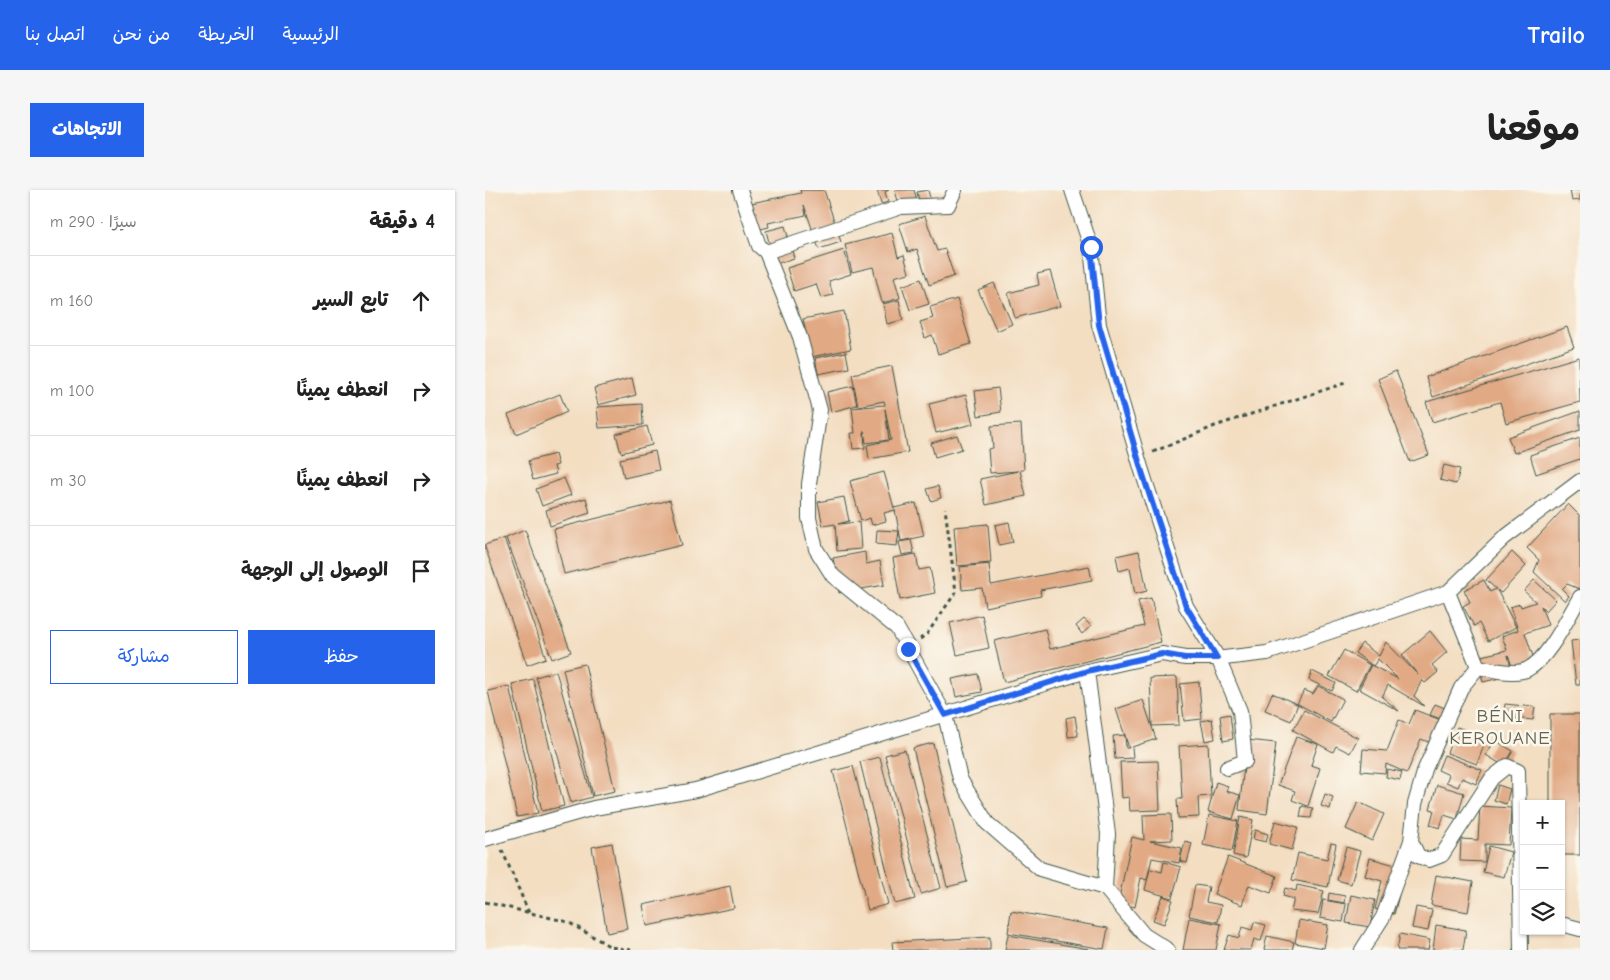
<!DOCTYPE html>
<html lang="ar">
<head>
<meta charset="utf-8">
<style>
	:root { --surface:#fff; --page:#f6f6f6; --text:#222; --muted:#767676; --line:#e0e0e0; --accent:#2563eb }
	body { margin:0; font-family:"Comic Neue","Playpen Sans Arabic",sans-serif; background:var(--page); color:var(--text); direction:rtl }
	.controls { position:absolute; right:15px; bottom:15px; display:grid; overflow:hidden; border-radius:0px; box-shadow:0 1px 4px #0004 }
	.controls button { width:45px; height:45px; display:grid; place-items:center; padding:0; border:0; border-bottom:1px solid var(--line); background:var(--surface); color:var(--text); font:25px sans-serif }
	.stop { position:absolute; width:15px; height:15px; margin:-11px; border:4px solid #2563eb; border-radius:50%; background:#fff }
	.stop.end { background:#2563eb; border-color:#fff; box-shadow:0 1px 5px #0008 }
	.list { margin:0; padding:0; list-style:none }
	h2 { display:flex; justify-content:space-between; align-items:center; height:65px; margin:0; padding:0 20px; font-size:21px }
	h2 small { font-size:16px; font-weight:400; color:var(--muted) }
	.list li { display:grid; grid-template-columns:32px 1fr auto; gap:15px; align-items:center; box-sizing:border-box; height:90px; padding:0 20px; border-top:1px solid var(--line) }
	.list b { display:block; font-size:19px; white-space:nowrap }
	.list em { font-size:16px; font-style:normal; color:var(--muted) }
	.actions { display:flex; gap:10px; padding:15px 20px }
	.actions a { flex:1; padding:11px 0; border:1px solid var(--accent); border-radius:0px; text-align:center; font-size:18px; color:var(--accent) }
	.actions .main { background:var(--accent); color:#fff }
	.icon { flex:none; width:28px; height:28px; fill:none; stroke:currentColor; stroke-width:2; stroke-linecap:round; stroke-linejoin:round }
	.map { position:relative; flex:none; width:1095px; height:760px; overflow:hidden; direction:ltr; border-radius:0px }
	header { display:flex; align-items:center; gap:30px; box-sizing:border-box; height:70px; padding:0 25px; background:var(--accent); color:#fff }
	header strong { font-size:24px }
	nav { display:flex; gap:28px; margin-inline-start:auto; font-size:18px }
	.intro { display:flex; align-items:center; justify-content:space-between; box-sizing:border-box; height:120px; padding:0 30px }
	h1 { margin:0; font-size:35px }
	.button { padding:12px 22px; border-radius:0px; background:var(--accent); color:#fff; font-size:18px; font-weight:700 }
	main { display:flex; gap:30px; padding:0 30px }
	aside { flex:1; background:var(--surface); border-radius:0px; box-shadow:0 1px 4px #0004 }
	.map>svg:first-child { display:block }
</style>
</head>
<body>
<header>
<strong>Trailo</strong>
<nav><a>الرئيسية</a><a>الخريطة</a><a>من نحن</a><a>اتصل بنا</a></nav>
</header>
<div class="intro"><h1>موقعنا</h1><a class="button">الاتجاهات</a></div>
<main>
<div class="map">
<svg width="1095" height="760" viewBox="0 0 1095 760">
	<rect width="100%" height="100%" fill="#fbf7ec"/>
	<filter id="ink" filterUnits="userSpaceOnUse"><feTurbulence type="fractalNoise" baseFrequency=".02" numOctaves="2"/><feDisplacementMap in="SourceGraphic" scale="10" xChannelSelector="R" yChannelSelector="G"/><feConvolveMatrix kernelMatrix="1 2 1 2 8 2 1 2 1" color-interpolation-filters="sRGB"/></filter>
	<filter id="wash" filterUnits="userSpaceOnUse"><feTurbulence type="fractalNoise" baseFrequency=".0096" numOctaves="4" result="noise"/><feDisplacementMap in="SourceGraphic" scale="20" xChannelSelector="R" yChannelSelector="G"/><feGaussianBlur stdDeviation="1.12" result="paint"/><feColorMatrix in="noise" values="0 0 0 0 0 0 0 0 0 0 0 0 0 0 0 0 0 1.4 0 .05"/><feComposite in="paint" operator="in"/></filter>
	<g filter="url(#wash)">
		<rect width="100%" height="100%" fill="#f3dec2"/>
		<g id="blocks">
			<!-- building -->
			<path fill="#e1a984" d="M315,0h24l17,52 -22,7 -15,-44 2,10 -38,8 1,4 -13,3 -5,-27 50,-10z
				M392,0h12l-4,2 3,10 -7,2z
				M410,0h19l4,14 -18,5z
				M443,0l3,12 -11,3 -3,-13z
				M1085,0h10v10l-8,1z
				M440,26l12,35 8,-2 9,27 -25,9 -12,-36 -9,3 -9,-28z
				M300,36l9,32 -19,6 -9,-33z
				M407,43l6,24 6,-2 5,18 -15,4 6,21 -18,5 -9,-36 -21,5 -7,-27z
				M359,60l7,24 -22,7 4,14 -12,3 -5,-14 -22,7 -7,-23z
				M565,81l10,35 -45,12 -7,-25 31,-8 -2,-11z
				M436,89l8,25 -19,6 -8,-24z
				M509,93l18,41 -15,7 -19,-41z
				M472,109l14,45 -33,10 -6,-19 -7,3 -5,-16 13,-4 -3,-11z
				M414,110l4,20 -16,4 -4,-20z
				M359,121l7,38 -40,8 -8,-38z
				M1082,137l7,20 -141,50 -7,-20z
				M361,162l3,16 -31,6 -3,-16z
				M1094,167l1,45 -74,21 -6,-21 -68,20 -6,-20z
				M407,176l16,86 -39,7 -2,-14 24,-5 -6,-31 4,31 -23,3 -2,-12 1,17 -12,1 -2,-16h4l-3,-25 33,-3 -1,-4 -26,5 -6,-32z
				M911,181l33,84 -19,7 -32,-83z
				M147,188l4,17 -38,10 -4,-17z
				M368,196l4,19 -26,7 -4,-20z
				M513,198l3,24 -23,4 -3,-25z
				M75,204l7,18 -51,22 -8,-19z
				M481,205l7,29 -37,9 -7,-29z
				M157,214l1,21 -44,3 -2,-21z
				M1095,221v19l-66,23 -6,-16z
				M536,234l3,46h-4l6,26 -40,9 -6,-26 38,-8 -28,2 -2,-24 5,-1 -2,-22z
				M162,236l5,19 -31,8 -5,-19z
				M472,245l5,14 -27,8 -4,-14z
				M1095,248v21l-44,15 -6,-19z
				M170,261l4,19 -35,8 -4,-19z
				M70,264l3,11 -4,1 2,8 -23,6 -5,-19z
				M959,275l16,4 -4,15 -16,-4z
				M399,282l10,36 22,-5 8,33 -23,5 -6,-31 -11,3 2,8 -14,4 -2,-7 -9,3 -11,-40z
				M79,288l7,17 -29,11 -6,-17z
				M453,296l3,12 -10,3 -4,-12z
				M359,307l5,24 -11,3 21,-2 2,27 -24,2 -2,-27 -12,2 -5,-24z
				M101,308l4,15 -40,13 -4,-16z
				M185,310l12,45 -118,29 -10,-45z
				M1083,314l12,12v73l-13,-5 -5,5 7,7 -4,5 -31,-29 5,-12 -12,-12z
				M524,332l4,20 -14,3 -4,-20z
				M503,334l3,39 -34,3 -3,-39z
				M40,340l46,122 -19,7 -46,-121z
				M392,340l22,1 -2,15 -21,-2z
				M19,348l42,120 -19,7 -42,-118v-2z
				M426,350l3,13 -12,2 -3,-13z
				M654,361l8,40 -12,3 -5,-26 -11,3 -3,-15z
				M380,362l1,12 14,-3 4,24 -45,8 -6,-35z
				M1027,362l14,14 -25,27 -4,-3 19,37 -28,14 -9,-18 -5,3 -11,-20 7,-4 -6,-12 20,-10 6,12 6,-3 -10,-9z
				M431,364l3,16 11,-2 5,25 -35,7 -7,-42z
				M504,374l2,21 98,-19 3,14 -52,10 1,6 -56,11 -3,-19 -20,2 -2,-23z
				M1049,390l22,20 -10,11 -5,-5 7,19 -23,8 11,32 -22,7 -6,-17 5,20 -30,7 -6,-25 30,-7 -5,-14 16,-6 -8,-23 10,-3 1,3 15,-5 -12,-11z
				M666,408l10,44 -157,40 -10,-41 51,-12 5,20 94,-23 -6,-25z
				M497,425l7,33 -32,7 -7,-32z
				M599,429l7,7 -9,8 -6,-8z
				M945,441l17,21 -15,13 6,7 -13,11 -3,-3 -8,16 10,10 -36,-21 -6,12 17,14 -40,-22 12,-24 27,14 -20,-20 -5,7 -18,-13 7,-10 17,13 7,-14 32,33 -16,-20z
				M1095,450v45h-4l-5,-44z
				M859,460l26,15 -14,26 -27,-15z
				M100,474l30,127 -22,5 -30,-127z
				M71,481l36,126 -21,6 -35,-126z
				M827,481l24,12 -4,8 -23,-11z
				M493,484l4,18 -26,5 -4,-18z
				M692,487l2,48 -27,1 -2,-48z
				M48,489l31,127 -22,5 -30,-127z
				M714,492l3,37 -18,2 -4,-37z
				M24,496l29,127 -21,4 -29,-126z
				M833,496l25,13 -12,23 -33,-18 -7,17 -26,-11 7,-17 25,11 7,-14 9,4z
				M658,510l13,39 -24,8 1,11 -18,1 -2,-23 12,-1 1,13h3l-13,-39z
				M950,514l17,7 -4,11 -18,-7z
				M1020,514l30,3 -2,13 -30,-3z
				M819,520l54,28 -8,15 -14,-7 -3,6 -40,-22z
				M930,520l31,12 -10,23 -15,-6 -14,34 -21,-9 -1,9 -24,-2 2,-22 24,2 12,-31 10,4z
				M745,524l3,25 -10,2 -3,-25z
				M1065,524h30v141h-19v-51h-11z
				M590,526l3,20 -10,1 -2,-19z
				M727,529l3,20 -10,2 -4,-20z
				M972,537l30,10 -10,27 -30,-11z
				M811,547l22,7 -7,21 9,3 -12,38 -16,-6 3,-9 -17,-6z
				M762,550l29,3 -9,71 -28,-4z
				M1010,550l18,11 -9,15 -18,-11z
				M448,553l34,139 -20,5 -34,-139z
				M723,554l3,52 -13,1 1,20 -21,1 -1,-19h5l-3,-53z
				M420,560l36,138 -20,6 -36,-139z
				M959,565l38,15 -6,14 -14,-6 -4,9 -12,-5 3,-7 -11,-5z
				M395,567l35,142 -20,5 -35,-142z
				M673,571l2,49 -30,1 -1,-14 -7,1 -2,-36z
				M368,576l35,138 -20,6 -35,-139z
				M902,579l15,3 -2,8 -14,-3z
				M731,592l12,4 -2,5 14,4 -7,24 -25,-7z
				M952,595l27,8 -7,26 -13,-4 -4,13 -10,-3 4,-15 -4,-1z
				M1013,595l12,4 -4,15 -12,-4z
				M840,604l8,3 -3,12 -9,-3z
				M873,612l26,12 -12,27 -26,-12z
				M817,616l11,2 -2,10 -11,-1z
				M995,616l31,2 -2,37 -24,-1v18l-25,-1 1,-22 17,1z
				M686,624l1,26 -22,1 32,7 -3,15 -27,-5 -5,22 -6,-2 -6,29 -17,-4 14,-66 12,3 -1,-25z
				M724,625l29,6 -6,30 -29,-6z
				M755,627l13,3 -7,38 -13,-3z
				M790,631l23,6 -6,23 -23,-6z
				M770,640l13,4 -2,8 -13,-3z
				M700,651l7,2 -5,20 -7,-2z
				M127,653l15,86 -20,4 -15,-86z
				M846,653l5,1 -8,43 -36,-7 6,-27 29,6z
				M1004,656l22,6 -7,25 -21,-5z
				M861,657l14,4 -9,33 -14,-4z
				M743,667l49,19 -6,17 -22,-8 -7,20 -28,-11z
				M885,668l36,10 -12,46 -19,-5 7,-28 -17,-5z
				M679,672l17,5 -9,31 -27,-8 5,-21 12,3z
				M951,685l37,7 -5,30 -37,-7z
				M710,695l14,2 -3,15 15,3 -3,17 -29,-6z
				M812,695l27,6 -6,23 -27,-3 3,-12 -11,-3 2,-8 11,3z
				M245,696l4,22 -87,18 -4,-21z
				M844,703l16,3 -1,7 -16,-3z
				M866,705l24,5 -5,27 -24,-4z
				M678,706l10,4 -9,24 -11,-4z
				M838,710l23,4 -3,18 -23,-4z
				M931,717l16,3 -4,21 -16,-3z
				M526,721l97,17 -4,21 -96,-16z
				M704,728l32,6 -5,26h-33z
				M814,730l29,5 -4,23 -29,-5z
				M769,732l12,3 -5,16 -7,-2 -3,11h-27l5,-15 10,3 3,-11 10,3z
				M951,735l30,5 -3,20h-30z
				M915,744l30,6 -2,10h-31z
				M523,745l81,14v1h-84z
				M782,746l27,6 -2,8h-28z
				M505,747v13h-97l-1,-8z"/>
		</g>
	</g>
	<g filter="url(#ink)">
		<use href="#blocks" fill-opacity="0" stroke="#3f5549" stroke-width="1"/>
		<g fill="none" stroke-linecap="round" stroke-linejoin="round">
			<defs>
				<path id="minor" d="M255,0l19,56 7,6 34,85 20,73 -11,74v34l7,31 17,27 64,52 48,87 15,64 27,44 53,46 65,19 39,47 24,15
					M587,0l19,57 8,78 43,146 44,135 32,52 22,53 5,50 -18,7
					M281,62l135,-45 47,-2 7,-15
					M963,402l30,75
					M602,481l21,163 -3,54
					M0,649l109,-31 102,-18 391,-119 75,-17 24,4h38l43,-5 181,-61 56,-54 76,-57
					M1076,734l19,5
					M877,760l21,-33 28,-76
					M1036,760l-3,-179 -11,-5 -15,12 -50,77 -13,5 -11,-4 -7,-15 4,-37 10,-35 36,-81 17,-21c12,2 38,9 50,2 21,-11 40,-52 52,-72"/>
			</defs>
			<!-- minor casing -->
			<use href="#minor" stroke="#3f5549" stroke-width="16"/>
			<!-- path -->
			<path stroke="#3f5549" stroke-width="3" stroke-dasharray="4 4" stroke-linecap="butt" d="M668,262l62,-26 130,-43
				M435,449l7,-5 29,-42 -11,-84
				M17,660l27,63
				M0,712l83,20 43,25 20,3"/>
			<!-- minor -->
			<use href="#minor" stroke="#fff" stroke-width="14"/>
		</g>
	</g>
	<g fill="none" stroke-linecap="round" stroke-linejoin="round" filter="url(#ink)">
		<!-- route -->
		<path stroke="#2563eb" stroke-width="6" d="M423,459l37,66 142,-44 75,-17 23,4h32l-31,-52 -44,-134 -43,-147 -8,-78"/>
	</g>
	<g text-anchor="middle" stroke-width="5" stroke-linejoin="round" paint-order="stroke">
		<!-- quarter labels -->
		<g font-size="19" letter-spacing="1" fill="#636350" stroke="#fbf7ec">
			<text x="1015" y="532">BÉNI<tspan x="1015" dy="22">KEROUANE</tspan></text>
		</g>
	</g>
</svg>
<div class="controls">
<button>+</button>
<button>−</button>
<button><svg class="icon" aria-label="layers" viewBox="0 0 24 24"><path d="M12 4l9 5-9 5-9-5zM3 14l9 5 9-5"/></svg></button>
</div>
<div class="stop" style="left:606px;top:57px"></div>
<div class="stop end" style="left:423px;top:459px"></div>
</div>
<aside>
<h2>4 دقيقة<small>سيرًا · 290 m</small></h2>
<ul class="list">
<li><svg class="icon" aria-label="ahead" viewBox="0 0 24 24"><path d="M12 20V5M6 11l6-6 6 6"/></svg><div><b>تابع السير</b></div><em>160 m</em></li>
<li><svg class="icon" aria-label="right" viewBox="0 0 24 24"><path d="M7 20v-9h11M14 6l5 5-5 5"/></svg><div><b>انعطف يمينًا</b></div><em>100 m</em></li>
<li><svg class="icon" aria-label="right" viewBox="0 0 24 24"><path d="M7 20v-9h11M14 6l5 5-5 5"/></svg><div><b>انعطف يمينًا</b></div><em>30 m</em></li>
<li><svg class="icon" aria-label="arrive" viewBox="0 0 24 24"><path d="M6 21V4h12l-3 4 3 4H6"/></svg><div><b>الوصول إلى الوجهة</b></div></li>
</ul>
<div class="actions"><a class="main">حفظ</a><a>مشاركة</a></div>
</aside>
</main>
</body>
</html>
